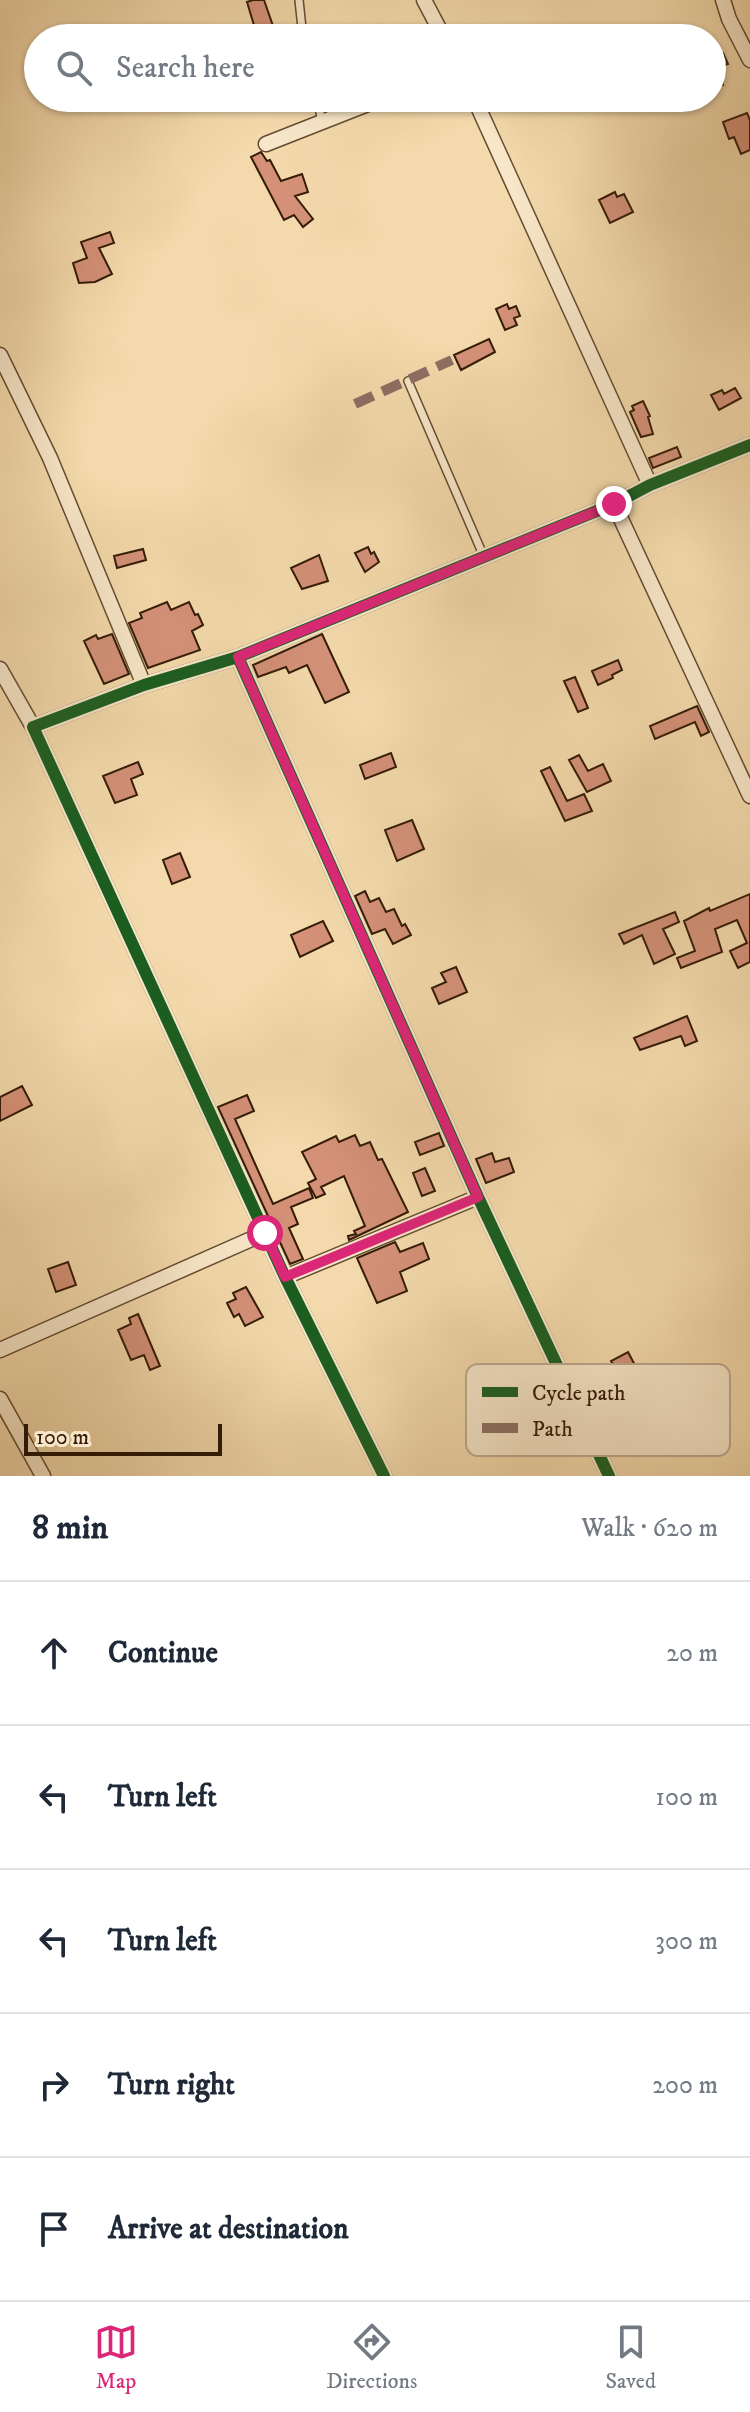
<!DOCTYPE html>
<html lang="en">
<head>
<meta charset="utf-8">
<style>
	:root { --surface:#fff; --page:#f6f6f7; --text:#1f2937; --muted:#747a83; --line:#e0e1e3; --accent:#db2777 }
	body { margin:0; font-family:"IM FELL DW Pica",serif; background:var(--page); color:var(--text) }
	.scale { position:absolute; left:24px; bottom:20px; width:198px; box-sizing:border-box; padding-left:8px; border:4px solid #341c07; border-top:0; font-size:22px; line-height:28px; white-space:nowrap; color:#341c07; -webkit-text-stroke:6px #f7e6c8; paint-order:stroke }
	.stop { position:absolute; width:24px; height:24px; margin:-18px; border:6px solid #db2777; border-radius:50%; background:#fff }
	.stop.end { background:#db2777; border-color:#fff; box-shadow:0 2px 8px #0008 }
	.list { margin:0; padding:0; list-style:none }
	h2 { display:flex; justify-content:space-between; align-items:center; height:104px; margin:0; padding:0 32px; font-size:34px }
	h2 small { font-size:26px; font-weight:400; color:var(--muted) }
	.list li { display:grid; grid-template-columns:52px 1fr auto; gap:24px; align-items:center; box-sizing:border-box; height:144px; padding:0 32px; border-top:2px solid var(--line) }
	.list b { display:block; font-size:30px; white-space:nowrap }
	.list em { font-size:26px; font-style:normal; color:var(--muted) }
	.icon { flex:none; width:44px; height:44px; fill:none; stroke:currentColor; stroke-width:2; stroke-linecap:round; stroke-linejoin:round }
	.map { position:relative; flex:none; width:750px; height:1476px; overflow:hidden }
	.search { position:absolute; background:var(--surface); box-shadow:0 2px 6px #0004; left:24px; right:24px; top:24px; height:88px; display:flex; align-items:center; gap:20px; box-sizing:border-box; padding:0 28px; border-radius:44px; color:var(--muted); font-size:30px }
	.sheet { height:824px; background:var(--surface) }
	nav { display:flex; justify-content:space-around; align-items:center; box-sizing:border-box; height:112px; border-top:2px solid var(--line); background:var(--surface); font-size:22px; color:var(--muted) }
	nav a { display:grid; justify-items:center; gap:4px }
	nav .on { color:var(--accent) }
	.map>svg:first-child { display:block }
</style>
</head>
<body>
<div class="map">
<svg width="750" height="1476" viewBox="0 0 750 1476">
	<rect width="100%" height="100%" fill="#f3d9ab"/>
	<filter id="stains"><feTurbulence type="fractalNoise" baseFrequency=".0025" numOctaves="4"/><feColorMatrix values="0 0 0 0 .2 0 0 0 0 .09 0 0 0 0 .02 0 0 0 .5 -.17"/></filter>
	<radialGradient id="worn" r=".72"><stop offset=".6" stop-color="#630" stop-opacity="0"/><stop offset="1" stop-color="#630" stop-opacity=".3"/></radialGradient>
	<!-- building -->
	<path fill="#d49178" stroke="#341c07" stroke-width="2" d="M253,0h11l9,26 -17,6 -9,-30z
		M723,53l5,11 -9,3 4,18 -11,3v-31z
		M747,113l3,7v30l-9,4 -7,-17 -5,2 -6,-17z
		M261,152l6,9 3,-1 11,21 21,-7 6,18 -13,4 18,23 -10,8 -9,-12 -10,5 -33,-63z
		M615,192l2,5 7,-3 9,18 -23,11 -11,-23z
		M110,232l4,11 -15,5 13,26 -17,8 -16,1 -6,-20 14,-5 -6,-16z
		M507,304l2,5 7,-3 4,10 -6,2 3,7 -12,5 -9,-21z
		M489,339l6,13 -34,18 -7,-15z
		M735,388l6,10 -22,12 -8,-15 11,-5 2,4z
		M643,401l7,15 -2,1 5,17 -12,3 -11,-25 4,-2 -2,-4z
		M677,447l4,10 -28,11 -4,-10z
		M368,547l3,7 3,-2 5,10 -14,10 -10,-19z
		M143,549l3,11 -29,8 -3,-12z
		M319,555l9,26 -26,8 -11,-21z
		M167,602l4,8 18,-8 6,13 3,-1 5,11 -11,6 8,19 -52,18 -19,-45 13,-5 -2,-5z
		M112,634l17,40 -25,10 -20,-43 12,-6 2,4z
		M322,634l27,58 -24,11 -18,-38 -18,8 -3,-6 -28,10 -5,-12z
		M618,660l4,10 -10,5 1,3 -15,7 -6,-14z
		M575,677l13,31 -10,4 -14,-31z
		M697,706l12,26 -8,4 -6,-14 -40,17 -5,-13z
		M391,753l5,14 -31,12 -5,-14z
		M579,755l9,16 15,-7 8,17 -24,11 -18,-32z
		M138,762l5,12 -12,5 6,16 -22,8 -12,-27z
		M550,767l17,34 17,-7 8,17 -27,10 -24,-50z
		M412,820l12,29 -27,12 -12,-31z
		M180,853l10,24 -18,7 -9,-24z
		M365,891l5,11 9,-4 7,14 8,-3 8,17 3,-2 6,11 -18,9 -8,-15 -13,5 -17,-38z
		M750,894v68l-12,6 -8,-17 17,-8 -10,-23 -22,9 7,23 -41,16 -4,-10 18,-7 -11,-30 25,-13 1,3z
		M675,912l4,10 -16,7 12,25 -21,10 -12,-29 -18,9 -5,-10z
		M323,921l10,20 -33,16 -9,-22z
		M456,967l11,25 -28,12 -7,-16 14,-6 -5,-9z
		M687,1016l10,25 -12,5 -4,-10 -41,14 -6,-12z
		M22,1086l10,19 -32,16v-24z
		M247,1095l7,16 -19,8 38,85 36,-16 4,10 -22,9 7,17 -9,4 14,31 -13,5 -72,-157z
		M439,1133l5,13 -24,9 -5,-13z
		M355,1135l5,11 10,-4 8,18 4,-1 26,53 -59,28 -1,-4 8,-2 -2,-3 11,-5 -21,-50 -23,11 4,7 -9,4 -8,-15 8,-4 -14,-27 34,-16 3,6z
		M492,1153l3,9 14,-4 5,14 -28,11 -10,-24z
		M425,1168l10,23 -13,5 -9,-23z
		M395,1242l5,10 23,-9 6,16 -29,13 7,19 -30,12 -20,-45z
		M68,1262l8,23 -20,7 -8,-23z
		M246,1287l17,30 -18,9 -6,-12 -5,3 -7,-14 9,-4 -3,-6z
		M138,1314l22,52 -10,4 -6,-15 -13,5 -13,-30 13,-6 -2,-6z
		M628,1352l19,36 -32,16 -12,-24 -13,1 -4,-8 7,-5 24,2 -6,-9z"/>
	<g fill="none" stroke-linecap="round" stroke-linejoin="round">
		<defs>
			<path id="lane" d="M299,0l4,38
				M317,98l5,24
				M408,381l76,176"/>
			<path id="street" d="M424,0l20,38
				M723,0l6,19 21,41
				M474,98l176,387
				M266,144l117,-46
				M0,355l50,103 94,227
				M614,504l136,292
				M238,657l240,540 131,279
				M0,669l33,58
				M285,1277l193,-80
				M0,1350l265,-117
				M0,1399l43,77
				M384,1476l-99,-199 -252,-550 111,-42 94,-28 376,-153 36,-19 100,-40"/>
		</defs>
		<!-- lane casing -->
		<use href="#lane" stroke="#644b30" stroke-width="10"/>
		<!-- street casing -->
		<use href="#street" stroke="#644b30" stroke-width="17"/>
		<!-- lane -->
		<use href="#lane" stroke="#f7e6c8" stroke-width="7"/>
		<!-- street -->
		<use href="#street" stroke="#f7e6c8" stroke-width="14"/>
		<!-- quiet -->
		<path stroke="#8d6e63" stroke-width="10" stroke-dasharray="20 10" stroke-linecap="butt" d="M355,404l97,-44"/>
		<defs>
			<path id="cycleway" d="M238,657l240,540 131,279
				M384,1476l-99,-199 -252,-550 111,-42 94,-28 376,-153 36,-19 100,-40"/>
		</defs>
		<!-- cycleway casing -->
		<use href="#cycleway" stroke="#f7e6c8" stroke-width="17"/>
		<!-- cycleway -->
		<use href="#cycleway" stroke="#1b5e20" stroke-width="12"/>
	</g>
	<g fill="none" stroke-linecap="round" stroke-linejoin="round">
		<!-- route -->
		<path stroke="#db2777" stroke-width="10" d="M265,1233l20,44 193,-80 -240,-540 376,-153"/>
	</g>
	<!-- legend -->
	<rect x="466" y="1364" width="264" height="92" rx="12" fill="#f7e6c8" stroke="#bca98e" stroke-width="2"/>
	<rect x="482" y="1387" width="36" height="10" fill="#1b5e20"/>
	<rect x="482" y="1423" width="36" height="10" fill="#8d6e63"/>
	<g font-size="22" fill="#341c07">
		<text x="532" y="1400">Cycle path</text>
		<text x="532" y="1436">Path</text>
	</g>
	<rect width="100%" height="100%" filter="url(#stains)"/>
	<rect width="100%" height="100%" fill="url(#worn)"/>
</svg>
<div class="scale">100 m</div>
<div class="stop" style="left:265px;top:1233px"></div>
<div class="stop end" style="left:614px;top:504px"></div>
<div class="search"><svg class="icon" aria-label="search" viewBox="0 0 24 24"><circle cx="10" cy="10" r="6"/><path d="M15 15l6 6"/></svg>Search here</div>
</div>
<section class="sheet">
<h2>8 min<small>Walk · 620 m</small></h2>
<ul class="list">
<li><svg class="icon" aria-label="ahead" viewBox="0 0 24 24"><path d="M12 20V5M6 11l6-6 6 6"/></svg><div><b>Continue</b></div><em>20 m</em></li>
<li><svg class="icon" aria-label="left" viewBox="0 0 24 24"><path d="M17 20v-9H6M10 6l-5 5 5 5"/></svg><div><b>Turn left</b></div><em>100 m</em></li>
<li><svg class="icon" aria-label="left" viewBox="0 0 24 24"><path d="M17 20v-9H6M10 6l-5 5 5 5"/></svg><div><b>Turn left</b></div><em>300 m</em></li>
<li><svg class="icon" aria-label="right" viewBox="0 0 24 24"><path d="M7 20v-9h11M14 6l5 5-5 5"/></svg><div><b>Turn right</b></div><em>200 m</em></li>
<li><svg class="icon" aria-label="arrive" viewBox="0 0 24 24"><path d="M6 21V4h12l-3 4 3 4H6"/></svg><div><b>Arrive at destination</b></div></li>
</ul>
</section>
<nav>
<a class="on"><svg class="icon" aria-label="map" viewBox="0 0 24 24"><path d="M3 6l6-2 6 2 6-2v14l-6 2-6-2-6 2zM9 4v14M15 6v14"/></svg>Map</a>
<a><svg class="icon" aria-label="directions" viewBox="0 0 24 24"><path d="M12 3l9 9-9 9-9-9zM9 14v-3h6M13 9l2 2-2 2"/></svg>Directions</a>
<a><svg class="icon" aria-label="saved" viewBox="0 0 24 24"><path d="M7 4h10v16l-5-4-5 4z"/></svg>Saved</a>
</nav>
</body>
</html>
